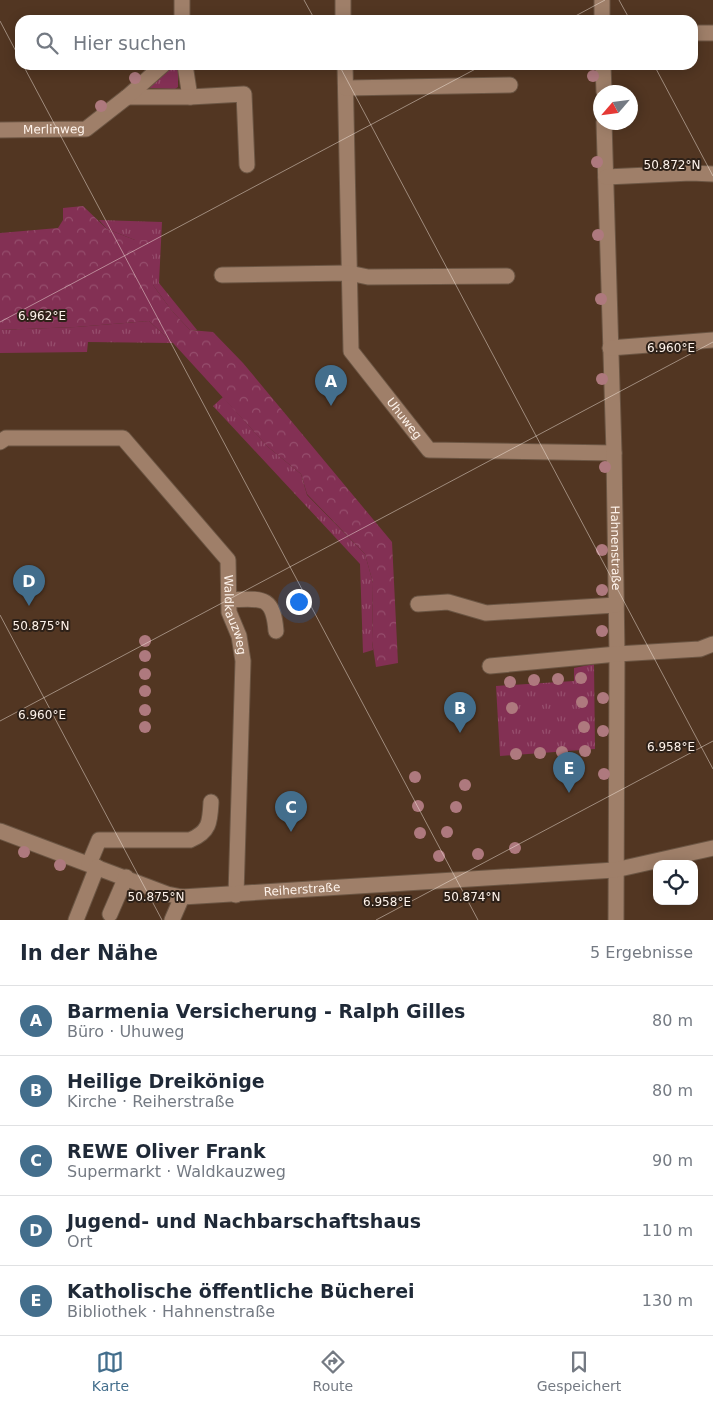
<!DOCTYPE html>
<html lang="de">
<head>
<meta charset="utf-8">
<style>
	:root { --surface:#fff; --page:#f2f2f3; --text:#1f2937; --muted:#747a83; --line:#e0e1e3; --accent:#436e8c }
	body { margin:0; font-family:"DejaVu Sans",sans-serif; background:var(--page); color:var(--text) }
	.controls { position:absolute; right:15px; bottom:15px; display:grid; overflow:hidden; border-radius:10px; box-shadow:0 2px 12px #0003 }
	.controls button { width:45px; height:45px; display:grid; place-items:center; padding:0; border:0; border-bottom:1px solid var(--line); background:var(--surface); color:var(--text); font:25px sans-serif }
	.compass { position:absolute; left:593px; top:85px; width:45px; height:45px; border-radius:50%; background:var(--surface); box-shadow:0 2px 12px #0003; rotate:242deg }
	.you { position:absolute; left:298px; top:601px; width:18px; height:18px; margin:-12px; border:4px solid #fff; border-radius:50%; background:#1a73e8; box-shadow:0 0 0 8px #1a73e833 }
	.badge { display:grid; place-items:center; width:32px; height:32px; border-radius:50%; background:var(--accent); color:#fff; font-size:16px; font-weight:700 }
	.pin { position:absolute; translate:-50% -41px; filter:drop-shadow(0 1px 2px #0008) }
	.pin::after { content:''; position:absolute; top:26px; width:18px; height:15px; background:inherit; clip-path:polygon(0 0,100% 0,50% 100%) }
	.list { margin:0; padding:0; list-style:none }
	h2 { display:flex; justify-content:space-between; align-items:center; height:65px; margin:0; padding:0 20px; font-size:21px }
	h2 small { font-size:16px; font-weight:400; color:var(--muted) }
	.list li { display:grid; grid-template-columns:32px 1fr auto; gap:15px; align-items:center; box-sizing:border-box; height:70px; padding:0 20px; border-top:1px solid var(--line) }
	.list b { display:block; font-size:19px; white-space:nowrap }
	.list p { margin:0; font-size:16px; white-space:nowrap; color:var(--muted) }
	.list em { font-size:16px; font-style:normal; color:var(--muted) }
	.icon { flex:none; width:28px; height:28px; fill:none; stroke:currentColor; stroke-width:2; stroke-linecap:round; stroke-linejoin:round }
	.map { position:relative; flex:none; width:713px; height:920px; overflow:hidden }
	.search { position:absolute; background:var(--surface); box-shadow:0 2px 12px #0003; left:15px; right:15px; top:15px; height:55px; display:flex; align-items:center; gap:12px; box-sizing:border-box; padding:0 18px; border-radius:15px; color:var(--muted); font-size:19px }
	.sheet { height:415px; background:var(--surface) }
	nav { display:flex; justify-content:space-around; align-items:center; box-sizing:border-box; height:70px; border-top:1px solid var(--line); background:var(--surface); font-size:14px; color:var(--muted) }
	nav a { display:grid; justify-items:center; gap:2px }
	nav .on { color:var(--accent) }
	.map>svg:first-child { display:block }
</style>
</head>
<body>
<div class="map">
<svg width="713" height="920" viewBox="0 0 713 920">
	<defs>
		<pattern id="grass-tufts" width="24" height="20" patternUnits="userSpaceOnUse" patternTransform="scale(1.25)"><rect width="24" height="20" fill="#833054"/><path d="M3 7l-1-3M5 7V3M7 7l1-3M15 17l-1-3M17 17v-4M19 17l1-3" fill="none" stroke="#964e6d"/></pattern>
		<pattern id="park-crowns" width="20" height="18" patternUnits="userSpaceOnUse" patternTransform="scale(1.25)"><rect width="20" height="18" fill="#833054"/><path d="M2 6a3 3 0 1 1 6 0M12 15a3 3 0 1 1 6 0" fill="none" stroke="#964e6d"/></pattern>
	</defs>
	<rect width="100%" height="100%" fill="#523622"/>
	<!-- grass -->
	<path fill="url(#grass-tufts)" d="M176,65l2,2v20l-3,2 -25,-1 1,-3z
		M99,220l63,2 -3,61 38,47h-7l-18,-19 -19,-26v-28l-18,-17 -28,-11z
		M149,321l24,22 -85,-1 -1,10 -87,1v-23l76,-3z
		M223,397l45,50 33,27 6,21 58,59 8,29 -1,58 1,9 -10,3 -3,-89 -147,-158z
		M594,664l1,85 -95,7 -4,-70 78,-5v-13z"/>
	<!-- park -->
	<path fill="url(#park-crowns)" d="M83,206l24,23 28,11h13l5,17v28l19,26 18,19 23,2 30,31 149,179 6,121 -22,4 -4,-26 1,-58 -8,-29 -58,-60 -6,-20 -33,-27 -95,-104 -24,-22 -73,6 -76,3v-97l58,-5 5,-8v-12z"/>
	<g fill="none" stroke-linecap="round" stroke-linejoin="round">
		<defs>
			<g id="minor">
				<path d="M182,0v20"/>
				<path d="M343,0v20"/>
				<path d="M602,20v-20"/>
				<path d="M693,33h20"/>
				<path d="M185,65l5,32"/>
				<path id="s1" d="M345,65l6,286 78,99 185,3"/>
				<path d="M603,65l1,27"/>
				<path d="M346,88l164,-3"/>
				<path d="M127,97h63l54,-3 3,71"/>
				<path id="s2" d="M604,122l10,331 3,201 -1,266"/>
				<path id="s3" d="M0,130l86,-1 41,-32 36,-32"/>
				<path d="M606,177l85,-4 22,1"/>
				<path d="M222,275l127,-2 19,4 139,-1"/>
				<path d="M610,348l103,-8"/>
				<path id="s4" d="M0,442l6,-4h117l105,122 1,52 10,24 4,25 -7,234"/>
				<path d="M229,600c32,-1 44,-6 47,31"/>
				<path d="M418,604l30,-2 38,11 130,-8"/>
				<path d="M490,666l127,-12 83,-5 13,-5"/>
				<path id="s5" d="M0,831l167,63 15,3 433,-27 98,-22"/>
				<path d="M89,864l10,-24h91c20,-8 20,-19 21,-38"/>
				<path d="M110,914l16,-37"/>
				<path d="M76,920l21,-53"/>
				<path d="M172,920l10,-23"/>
			</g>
		</defs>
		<!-- minor casing -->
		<use href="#minor" stroke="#6b5543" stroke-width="17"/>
		<!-- minor -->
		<use href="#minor" stroke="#9f7f69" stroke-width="15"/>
	</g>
	<!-- trees -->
	<g fill="#ae797e">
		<circle cx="593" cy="76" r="6"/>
		<circle cx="135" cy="78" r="6"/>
		<circle cx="101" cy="106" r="6"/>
		<circle cx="597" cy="162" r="6"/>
		<circle cx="598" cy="235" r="6"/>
		<circle cx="601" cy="299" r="6"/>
		<circle cx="602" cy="379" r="6"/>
		<circle cx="605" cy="467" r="6"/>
		<circle cx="602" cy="550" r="6"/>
		<circle cx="602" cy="590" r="6"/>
		<circle cx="602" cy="631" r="6"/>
		<circle cx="145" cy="641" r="6"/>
		<circle cx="145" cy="656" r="6"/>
		<circle cx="145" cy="674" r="6"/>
		<circle cx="581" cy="678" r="6"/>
		<circle cx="558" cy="679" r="6"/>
		<circle cx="534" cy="680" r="6"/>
		<circle cx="510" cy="682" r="6"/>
		<circle cx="145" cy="691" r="6"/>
		<circle cx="603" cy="698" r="6"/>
		<circle cx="582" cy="702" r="6"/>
		<circle cx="512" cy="708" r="6"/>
		<circle cx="145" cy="710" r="6"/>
		<circle cx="145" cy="727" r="6"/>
		<circle cx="584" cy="727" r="6"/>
		<circle cx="603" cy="731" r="6"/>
		<circle cx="585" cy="751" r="6"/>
		<circle cx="562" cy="752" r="6"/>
		<circle cx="540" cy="753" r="6"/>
		<circle cx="516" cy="754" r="6"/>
		<circle cx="604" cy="774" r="6"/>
		<circle cx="415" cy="777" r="6"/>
		<circle cx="465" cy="785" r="6"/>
		<circle cx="418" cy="806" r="6"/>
		<circle cx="456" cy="807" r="6"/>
		<circle cx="447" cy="832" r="6"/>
		<circle cx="420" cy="833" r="6"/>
		<circle cx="515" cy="848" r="6"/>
		<circle cx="24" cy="852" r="6"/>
		<circle cx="478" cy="854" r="6"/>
		<circle cx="439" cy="856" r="6"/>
		<circle cx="60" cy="865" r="6"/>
	</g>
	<!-- ticks -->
	<path fill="none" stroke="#fef3eb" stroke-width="1" stroke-opacity="0.45" d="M304,0l11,20M619,0l11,20M568,20l37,-20M0,21l20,38M23,65l455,855M339,65l374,704M654,65l59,111M0,322l483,-257M0,615l162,305M0,721l713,-379M376,920l337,-179"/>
	<g text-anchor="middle" stroke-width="4" stroke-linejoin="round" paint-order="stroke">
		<!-- street labels -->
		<g font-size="12" fill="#fef3eb" stroke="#2e2118">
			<text dy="4" stroke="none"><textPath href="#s3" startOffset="54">Merlinweg</textPath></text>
			<text dy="4" stroke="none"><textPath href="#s1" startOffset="372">Uhuweg</textPath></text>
			<text dy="4" stroke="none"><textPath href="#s2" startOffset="426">Hahnenstraße</textPath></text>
			<text dy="4" stroke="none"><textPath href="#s4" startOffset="341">Waldkauzweg</textPath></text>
			<text dy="4" stroke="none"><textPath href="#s5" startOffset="314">Reiherstraße</textPath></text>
		</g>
	</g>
	<g font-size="12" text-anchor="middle" fill="#fef3eb" stroke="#2e2118" stroke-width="4" stroke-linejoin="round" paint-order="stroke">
		<text x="672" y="169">50.872°N</text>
		<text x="42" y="320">6.962°E</text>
		<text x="671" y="352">6.960°E</text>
		<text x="41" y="630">50.875°N</text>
		<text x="42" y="719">6.960°E</text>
		<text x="671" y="751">6.958°E</text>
		<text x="156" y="901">50.875°N</text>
		<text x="472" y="901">50.874°N</text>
		<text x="387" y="906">6.958°E</text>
	</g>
</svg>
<div class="controls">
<button><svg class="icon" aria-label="locate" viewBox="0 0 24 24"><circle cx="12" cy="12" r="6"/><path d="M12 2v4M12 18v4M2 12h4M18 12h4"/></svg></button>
</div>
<svg class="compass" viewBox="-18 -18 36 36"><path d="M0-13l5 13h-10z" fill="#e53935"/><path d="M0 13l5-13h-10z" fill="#747a83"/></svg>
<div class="you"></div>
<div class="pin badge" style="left:331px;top:406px">A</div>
<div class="pin badge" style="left:460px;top:733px">B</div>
<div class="pin badge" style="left:291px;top:832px">C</div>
<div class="pin badge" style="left:29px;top:606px">D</div>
<div class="pin badge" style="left:569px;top:793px">E</div>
<div class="search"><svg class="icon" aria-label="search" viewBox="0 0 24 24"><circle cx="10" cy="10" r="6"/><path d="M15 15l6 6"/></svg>Hier suchen</div>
</div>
<section class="sheet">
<h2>In der Nähe<small>5 Ergebnisse</small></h2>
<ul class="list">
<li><span class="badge">A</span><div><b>Barmenia Versicherung - Ralph Gilles</b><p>Büro · Uhuweg</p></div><em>80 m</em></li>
<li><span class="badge">B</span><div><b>Heilige Dreikönige</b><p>Kirche · Reiherstraße</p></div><em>80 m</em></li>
<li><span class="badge">C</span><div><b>REWE Oliver Frank</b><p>Supermarkt · Waldkauzweg</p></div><em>90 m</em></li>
<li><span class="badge">D</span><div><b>Jugend- und Nachbarschaftshaus</b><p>Ort</p></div><em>110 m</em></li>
<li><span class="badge">E</span><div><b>Katholische öffentliche Bücherei</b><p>Bibliothek · Hahnenstraße</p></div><em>130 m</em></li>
</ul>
</section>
<nav>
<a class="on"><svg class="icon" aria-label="map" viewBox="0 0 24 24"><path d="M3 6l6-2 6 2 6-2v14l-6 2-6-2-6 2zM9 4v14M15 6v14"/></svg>Karte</a>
<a><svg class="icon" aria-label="directions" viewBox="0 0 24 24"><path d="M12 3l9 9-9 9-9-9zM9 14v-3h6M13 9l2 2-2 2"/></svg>Route</a>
<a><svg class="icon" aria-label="saved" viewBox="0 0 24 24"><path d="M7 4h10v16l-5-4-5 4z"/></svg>Gespeichert</a>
</nav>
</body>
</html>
